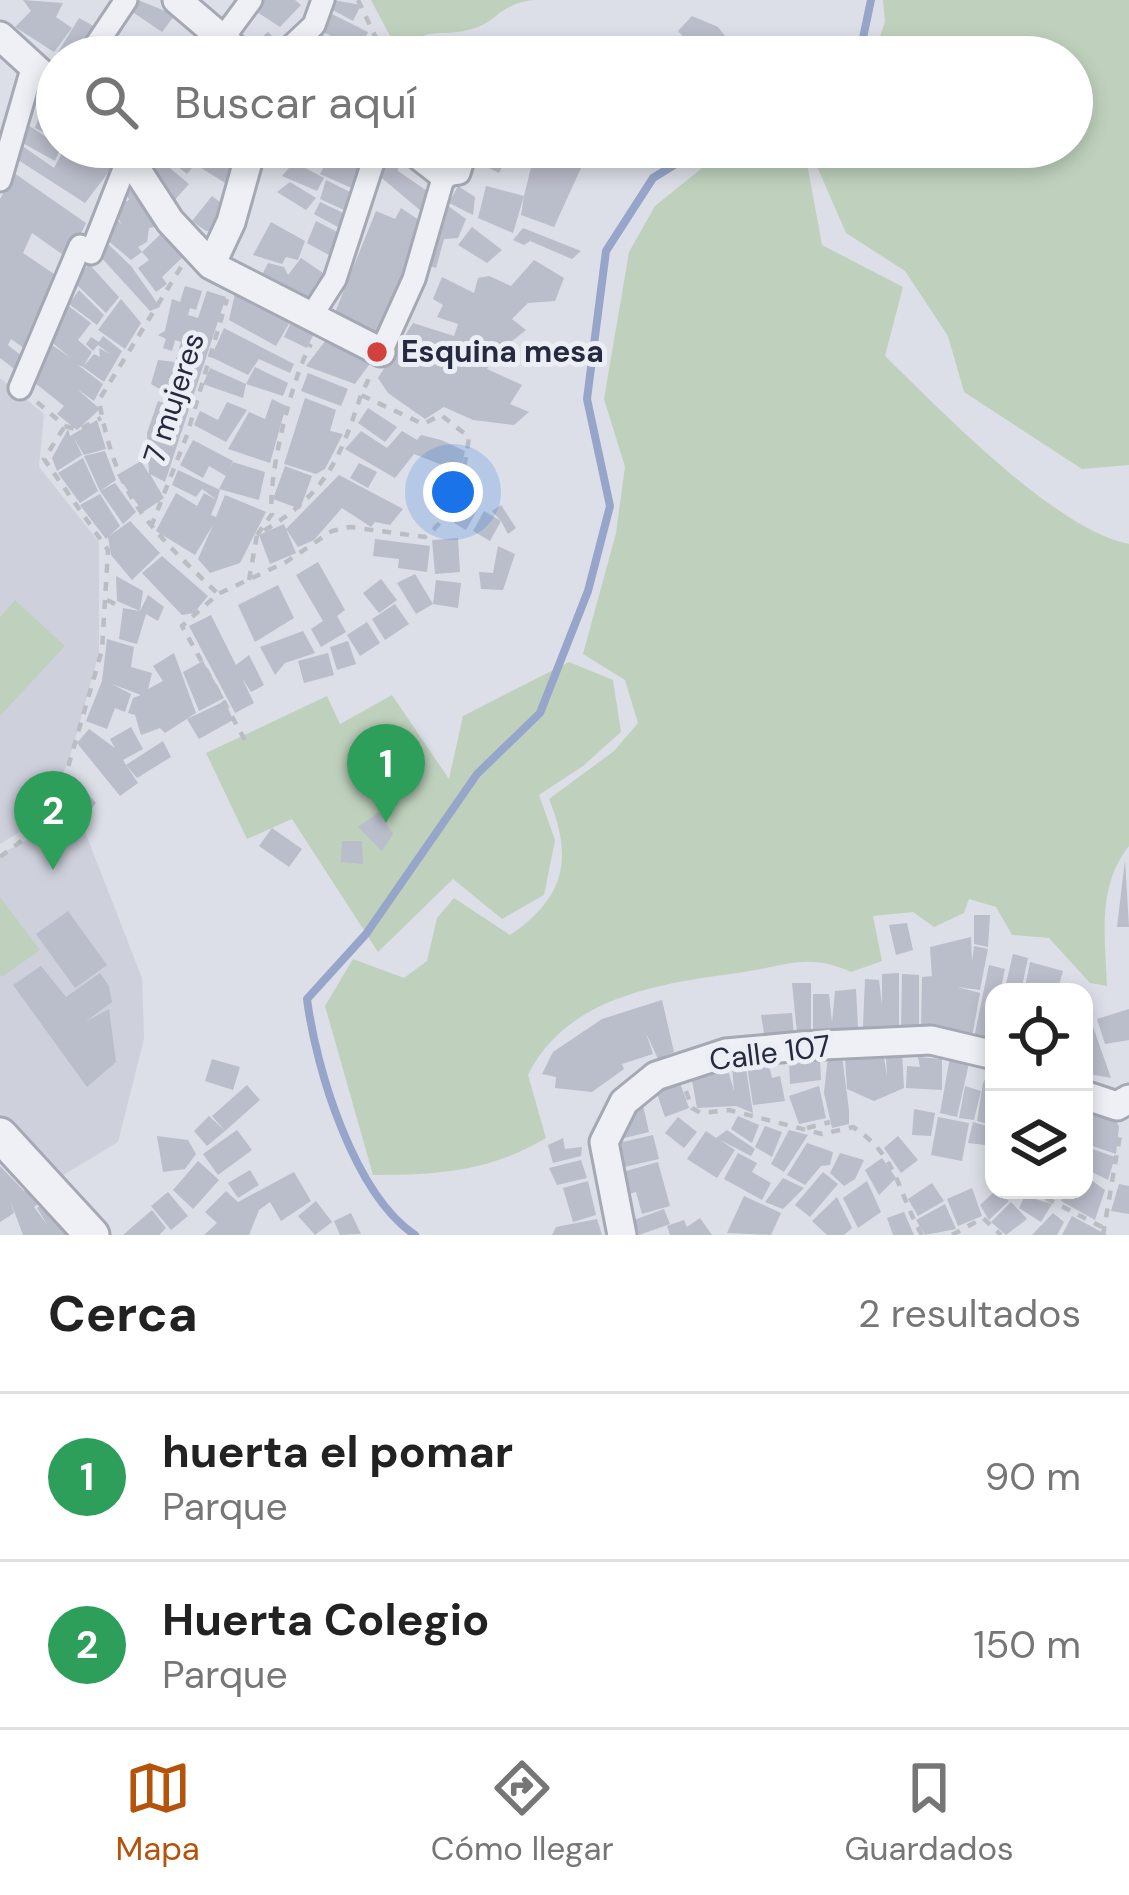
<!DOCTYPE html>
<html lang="es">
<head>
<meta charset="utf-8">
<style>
	:root { --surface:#fff; --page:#f6f6f6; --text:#222; --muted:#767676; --line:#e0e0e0; --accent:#b45309 }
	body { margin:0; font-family:"DM Sans",sans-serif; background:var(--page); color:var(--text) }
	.controls { position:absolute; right:36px; bottom:36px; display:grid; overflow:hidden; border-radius:24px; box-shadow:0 6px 18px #0003 }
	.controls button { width:108px; height:108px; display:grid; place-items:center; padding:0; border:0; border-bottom:3px solid var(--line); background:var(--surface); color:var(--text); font:60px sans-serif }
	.you { position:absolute; left:453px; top:492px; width:42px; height:42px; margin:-30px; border:9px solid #fff; border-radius:50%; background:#1a73e8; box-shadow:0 0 0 18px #1a73e833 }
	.badge { display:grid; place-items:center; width:78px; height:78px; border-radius:50%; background:var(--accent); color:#fff; font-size:39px; font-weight:700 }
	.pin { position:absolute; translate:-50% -99px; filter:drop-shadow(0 3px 6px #0008) }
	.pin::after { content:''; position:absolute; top:63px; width:42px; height:36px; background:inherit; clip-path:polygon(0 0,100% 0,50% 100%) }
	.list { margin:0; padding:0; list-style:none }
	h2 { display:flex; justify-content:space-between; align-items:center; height:156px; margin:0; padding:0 48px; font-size:51px }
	h2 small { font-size:39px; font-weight:400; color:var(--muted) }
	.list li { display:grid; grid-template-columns:78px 1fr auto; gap:36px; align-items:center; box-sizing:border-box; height:168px; padding:0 48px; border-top:3px solid var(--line) }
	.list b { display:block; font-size:45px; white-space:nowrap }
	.list p { margin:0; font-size:39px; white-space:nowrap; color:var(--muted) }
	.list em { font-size:39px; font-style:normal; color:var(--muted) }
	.icon { flex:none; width:66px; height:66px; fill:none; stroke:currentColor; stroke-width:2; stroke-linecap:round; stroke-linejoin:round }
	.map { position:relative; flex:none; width:1129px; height:1235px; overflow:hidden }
	.search { position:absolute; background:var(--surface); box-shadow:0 6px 18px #0003; left:36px; right:36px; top:36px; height:132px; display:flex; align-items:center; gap:30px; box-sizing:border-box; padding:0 42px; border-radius:66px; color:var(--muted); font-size:45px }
	.sheet { height:492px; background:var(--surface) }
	nav { display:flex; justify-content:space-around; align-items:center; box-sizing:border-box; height:168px; border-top:3px solid var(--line); background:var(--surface); font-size:33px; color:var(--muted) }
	nav a { display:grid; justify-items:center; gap:6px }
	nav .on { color:var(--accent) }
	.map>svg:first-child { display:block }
</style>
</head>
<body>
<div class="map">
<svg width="1129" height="1235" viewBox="0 0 1129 1235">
	<rect width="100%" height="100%" fill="#dcdfe7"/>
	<!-- built -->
	<path fill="#ced1dc" d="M0,378l44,36 -5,53 60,75v111l-27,97 -24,65 -48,29z
		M78,814l64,164 2,61 -26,103 -63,38 -55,-60v-266z"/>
	<!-- green -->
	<path fill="#bfd1bd" d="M371,0h163c-36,4 -37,23 -62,29 -37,10 -37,-6 -74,22z
		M883,0h246v465l-47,4 -118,-77 -16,-56 -43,-65 -59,-38 -34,-78 3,-8h257v-90h-199l12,-35z
		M728,147h76l18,98 81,42 -18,69c56,54 169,173 244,188v302c-32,40 -24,91 -22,140l-17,-3 -41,-45 -37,-3 -16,-28 -27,-8 -5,14 -30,14 -21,-15 -40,4 9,45 -31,11c-42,-19 -63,-7 -107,0 -80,11 -177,23 -216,103l18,63c-57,34 -109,37 -173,37l-48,-169 28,-47 51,19 23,-17 10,-43 17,-20 56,37c54,-37 64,-75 39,-136l65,-48 24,-28 -13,-43 -42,-26 33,-121 9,-66 -21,-68 25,-147 26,-46z
		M15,600l50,46 -65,70v-99z
		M569,662l44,18 8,52 -38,34 -44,29 16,45 -11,55 -42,24 -49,-40 -75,73 -86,-133 -45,20 -41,-86 121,-57 13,28 52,-29 57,84 14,-63z
		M0,897l40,53 -38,27 -2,-2z"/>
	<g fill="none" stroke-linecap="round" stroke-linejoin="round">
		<!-- stream -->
		<path stroke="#96a5c9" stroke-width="8" d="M859,57l12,-57
			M415,1235c-61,-41 -99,-166 -108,-236l59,-65 111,-160 63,-61 48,-122 22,-85 -23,-107 19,-148 47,-73 50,-31"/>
	</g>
	<!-- building -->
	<path fill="#babdca" d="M23,0l40,3 -7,14 16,11 -18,24 -39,-25 16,-16z
		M138,0l37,15 -13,17 -31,-21z
		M260,0h35l6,5 -21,22 -26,-17z
		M333,0l28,5 -8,16 -24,-13z
		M328,12l40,20 -8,17 -42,-19z
		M692,16l26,11 20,26 12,4h-48l-24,-26z
		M79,18l22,12 -19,27h-18l-6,-5z
		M268,32l15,14 -20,11 -13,-10z
		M323,35l38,18 -23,4 -16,-12 -7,12h-25l17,-19 11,5z
		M47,96l10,3v40l-22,-11z
		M28,125l33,22 -6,14 -36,-20z
		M21,145l33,23 8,-15 18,10 9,-14 28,12 -32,42 -73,-47z
		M162,147h11l18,14 5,-6 -10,-8h21l38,24 -12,17 -38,-24 -8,10 -28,-23z
		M335,147l36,9 -15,34 -36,-16z
		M496,147l15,2 -12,24 -14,-7z
		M536,147h45v21l-27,59 -33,-12 3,-19 -11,37 -35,-15 8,-32 38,10z
		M385,153l13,9v9l32,22 -9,18 -45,-38z
		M158,158l31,26 -18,20 -25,-39z
		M294,162l30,16 -7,13 -35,-15z
		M14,173l72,50 -17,36 -37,-26 -9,20 40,27 -31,74 -21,-15 -3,6 20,16 -7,13 -21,-16v-159z
		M326,180l32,16 -3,19 -35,-16z
		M144,181l15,45 -10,2 -2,14 -9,5 4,5 -11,8 -24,-20 5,-25 11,10 -13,-16 19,-9 -3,-8z
		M290,182l26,16 -10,12 -29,-18z
		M458,186l17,11 -2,18 -24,-12z
		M212,196l17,13 -15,22h-8l-14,-10z
		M320,202l34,16 -7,14 -33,-18z
		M444,203l22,16 -8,19 -14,1 -8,29 -6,-2z
		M401,208l27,18 -14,68 -15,-9 16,23 -26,41 -55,-34 42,-104 19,8z
		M316,221l33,17 -9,23 -33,-18z
		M271,222l34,19 -7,19 -12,-3 -4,7 -29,-9z
		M169,226l21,24 -28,27 5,7 -11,8 -18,-24 11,-8 -7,-8z
		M472,227l30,23 -15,13 -29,-18z
		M523,228l58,23 -9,8 -42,-18 -6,4 -11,-5z
		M109,245l22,21 29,41 -10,4 -51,-56z
		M301,258l31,21 -22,29 -51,-27 9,-18 16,4 4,8z
		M534,260l30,18 -9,23 -27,2 -16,16 14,11 -28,22 -11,17 35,16 -12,19 19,8 -15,13 -41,-5 -29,-13 -19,12 -37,-26 -10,-15 35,-55 41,13 4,-12 -21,-7 6,-12 -10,-6 9,-22 32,16 4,-15 11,-2 22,10z
		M89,264l30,33 -13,16 -32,-31z
		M185,286l17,5 -6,19 -6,-2 -2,7 10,3 9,-27 19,6 -61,185 -15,-8 14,24 -21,14 -26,-37 24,-14 8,13 -2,-41 11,-32 21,7 2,-7 -30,-17 7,-24 17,2 6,-20 -6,-2 -3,11 -9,-3 3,-9 -8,-4 7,-4 7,-32 8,3z
		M236,289l58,26 -18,31 -47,-26z
		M79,290l25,25 -7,10 -28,-21z
		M121,299l20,24 -16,26 -27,-19z
		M66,304l25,19 -13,17 14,12 -9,15 -5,-2 25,19 -9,17 -17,-12 23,20 -23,21 -20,-16 7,-8 -34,-27 22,-34 19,13 -27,-22z
		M295,314l23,11 -11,23 -23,-11z
		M224,328l70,36 -4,9 -31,-14 -11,16 -37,-18z
		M332,332l45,22 -22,30 -49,-18z
		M103,336l19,15 -18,31 -21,-15 11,-13 6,3 -1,-9 11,6 -12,-9 -5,6 -7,-7 5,-7 8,5z
		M255,367l33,16 -5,13 -37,-12z
		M210,368l36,16 -3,14 -40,-14z
		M308,373l40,16 -7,17 -40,-15z
		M305,398l31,12 -6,21 13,3 -18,35 -9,5 -32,-10z
		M272,399l14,7 -16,57 -42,-14 21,-37 16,7z
		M227,402l20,8 -21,32 -32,-17 6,-14 18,9z
		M368,408l29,19 -12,15 -27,-19z
		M97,420l9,29 -22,6 -10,-17 8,17 -25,16 -5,-13 16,-29 2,7z
		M361,431l26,17 15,-17 15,9 4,-5 20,5 24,11 -5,21 -46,-18 -19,24 -50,-29z
		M193,440l40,21 -7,15 -17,-10 -6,12 -23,-13z
		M105,451l11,29 -16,11 15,-8 21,29 -13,12 -23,-33 -16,-35z
		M83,458l15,33 -18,12 -22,-30z
		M233,462l32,10 -6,28 -40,-11z
		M359,463l18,9 -9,16 -18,-10z
		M285,466l27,10 -12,33 -27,-10z
		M178,470l42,20 -3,10 -6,15 5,2 9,-22 41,17 -26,51 -30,10 -12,-14 15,-34 -18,30 -39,-24 20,-38 21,13 7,-13 13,7 -15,-11 -6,8 -24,-12z
		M339,475l64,34 -13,16 -15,-3 -4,5 -29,-19 -28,32 -16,7 -12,-18z
		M100,494l20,32 -14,13 -26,-34z
		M467,498l13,7 -14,25 -12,-7z
		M501,505l15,23 -8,6 -7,-13 -11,20 -17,-10 11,-20 17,10 -9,-10z
		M130,521l30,32 -28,27 -21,-25 -3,-18z
		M284,524l12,29 -26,11 -11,-29z
		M458,538l2,34 -25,2 -3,-34z
		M375,539l55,7 -3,26 -29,-4 1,-9 -26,-3z
		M498,546l17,8 -12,36 -22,-1 -2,-17 14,1z
		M162,556l46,40 -14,17 -12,2 -40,-42z
		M318,562l27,48 -8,6 9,16 -25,15 -10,-18 12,-8 -27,-46z
		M415,574l18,30 -17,10 -19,-31z
		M116,576l27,15 -3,20 -23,-10z
		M381,579l16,21 -18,13 -16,-20z
		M436,580l25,3 -3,25 -25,-4z
		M278,585l16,33 -39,24 -17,-37z
		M148,595l16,12 -6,14 -12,-7 -9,30 -18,-5 4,-31 17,3z
		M395,604l14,20 -24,16 -13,-21z
		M211,615l25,50 13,-10 15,30 -13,7 -9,-14 12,25 -19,10 -46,-87z
		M367,622l13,21 -20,13 -13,-21z
		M303,631l12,22 -30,10 -10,12 -15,-28z
		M107,639l27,8 -3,20 21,6 -4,16 15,-8 -10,-15 21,-13 22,60 -31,20 -5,-5 -19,7 -6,-20 -7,-2 5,-15 8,-3 -29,-11 19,10 -6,18 -10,-4 -8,21 -21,-8 16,-40z
		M348,641l8,23 -19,6 -7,-23z
		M328,653l6,22 -30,8 -6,-22z
		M203,661l21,37 -25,13 -16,-39z
		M225,701l8,19 -34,19 -12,-20z
		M131,727l12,22 -20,11 3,5 37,-24 8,16 -34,21 -11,-13 12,18 -18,13 -43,-53 12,-14 26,19 -5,-9z
		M72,776l24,27 -8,10 -18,-11 -5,-21z
		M379,812l14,22 -11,17 -24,-24z
		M272,828l30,21 -13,18 -30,-21z
		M342,841h20l1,23 -22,-2z
		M1125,860l4,67h-12z
		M68,911l39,54 -32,23 -39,-54z
		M974,915h16l-2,32 -14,-3z
		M907,923l6,27 -17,5 -7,-30z
		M971,937l1,25 2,-16 14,3 -8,41 -23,-3 23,6 -8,44 -39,-4v-6l-12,3 1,-53 10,-1 2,31 -4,-60z
		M1013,954l15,4 -7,34h-17z
		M1030,962l33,9 -6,21h-33z
		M989,965l16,4 -5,23h-6l-4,50 -16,-4z
		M41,966l25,31 34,-24 9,13 3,16 -27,20 24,-13 7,53 -29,25 -74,-102z
		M899,973v56l-36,-2 2,-48 14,1 3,25v-31z
		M902,974l17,1v56l-18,1z
		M792,983h19v46l-14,4z
		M856,989l2,38 -45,6v-39h16l3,29 3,-32z
		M662,1000l12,52 -16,7 -12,-26 7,21 -31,10 2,5 -32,23 -37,-4 1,-11 -14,-3 11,-22 49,-33z
		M1129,1009v31l-24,4 -8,-25z
		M792,1013l2,23 -29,3 -4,-24z
		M1084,1018l7,3 20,57 -27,-5z
		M902,1053l2,35 -30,13 -27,-12 -2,-31 39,-1 3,20 -1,-21z
		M828,1056h14l7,54v14l-17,4 -8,-35z
		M918,1057l24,2v31l-36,-2 1,-22 13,1z
		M950,1057l19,6 -12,54 -17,-4z
		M767,1058l5,20 8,-2 5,25 -32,4 -6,-39z
		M212,1059l28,8 -7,23 -28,-9z
		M820,1060l1,20 -31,4 -1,-23z
		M745,1062l8,51 -17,-7 -39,2 -6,-33 37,-5 6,21 -2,-25z
		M994,1065v61l-17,-5 6,-38z
		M679,1080l10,28 -24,9 -10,-29z
		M247,1085l13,15 -35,31 -13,-15z
		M819,1086l7,32 -27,6 -10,-28z
		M965,1086l16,5 -7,29 -15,-2z
		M642,1101l7,31 -37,9z
		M914,1109l21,4 -4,23 -19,-1z
		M1090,1111l23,3 6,13 -3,27 -32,-11z
		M209,1116l16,15 -18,15 -13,-15z
		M738,1116l21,9 -7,18 -21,-14z
		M678,1117l19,15 -13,16 -19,-15z
		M938,1117l31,6 -7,38 -31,-6z
		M973,1122l21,6v18l-26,-3z
		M765,1126l17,6 -10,25 -17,-10z
		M237,1130l15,20 -34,25 -15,-21z
		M727,1130l28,19 -4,7 -31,-16 15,10 -18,28 -30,-19 19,-28 10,7z
		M789,1130l19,5 -24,37 -13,-8z
		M653,1135l6,24 -39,9 -6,-24z
		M157,1136l31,4 8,14 -11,15 -22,3z
		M898,1136l20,24 -17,13 -17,-25z
		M563,1138l2,11 17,-2 -1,9 -28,7 -5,-18z
		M807,1143l26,9 -3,13 -9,1 -16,19 -18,-10z
		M1084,1146l31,11 -7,23 -24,-12z
		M738,1153l19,10 -5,9 19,11 -9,17 -38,-21z
		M840,1153l24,7 -9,19 -11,7 -14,-13z
		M882,1158l14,20 -17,17 -14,-25z
		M581,1160l6,18 -30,7 -8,-17z
		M198,1161l21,19 -26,29 -20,-19z
		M658,1162l12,44 -28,8 -6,-22 -11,3 -6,-22z
		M0,1166l24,25 17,-11 10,16 -17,11 14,19 -11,-18 15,-11 27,38h-56l-13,-35 4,13 -14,9z
		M250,1170l9,15 -21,13 -10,-15z
		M294,1172l17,29 -30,20 -11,-19 -11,8 -10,25h-45l13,-12 -12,-11 21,-21 12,11z
		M823,1172l15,12 -28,33 -15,-12z
		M1084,1175l21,15 -10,30 -34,-19 6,-11h17z
		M783,1178l21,10 -21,21 -18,-7z
		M588,1181l8,34 -23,7 -10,-34z
		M867,1181l14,31 -23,16 -15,-30z
		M932,1183l12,18 -26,15 -10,-17z
		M1119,1184l10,2v28l-18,-3z
		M972,1188l10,28 -24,10 -11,-27z
		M996,1190l13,11 -20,19 -9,-15z
		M168,1192l20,24 -17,14 -20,-24z
		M744,1196l37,17 -10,22 -44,-2z
		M1025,1196l27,8 -11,18 -22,-14z
		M837,1197l15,31 -8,7h-17l-15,-14z
		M316,1201l16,21 -17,13 -17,-19z
		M1011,1202l16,17 -21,16 -15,-13z
		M945,1204l11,25 -31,6 -9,-15z
		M664,1209l6,15 -31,11 -5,-15z
		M152,1210l14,18 -7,7h-36z
		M904,1212l10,23h-21l-6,-17z
		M351,1213l10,21 -21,1 -6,-14z
		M1053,1213l11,9 -7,13h-25z
		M1072,1216l35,19h-45z
		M700,1218l12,17h-42l-3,-9 17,-6 3,7z
		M597,1219l5,16h-50l4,-8z"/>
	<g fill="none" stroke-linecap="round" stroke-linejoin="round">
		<defs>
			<path id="pedestrian" d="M88,57l38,-57
				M209,57l42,-57
				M280,57l34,-32 9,-25
				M0,180l32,-111
				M310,318l25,-39 43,-132
				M381,352l33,-73 30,-104 15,-2 8,-26
				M20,388l60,-142 11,7 38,-97 19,-9"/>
			<path id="minor" d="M177,0l67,57
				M0,36l57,52
				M122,147l48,74 41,44 170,87
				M408,147l36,28
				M211,265l20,-43 21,-75
				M1084,1095l33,11 12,-7
				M622,1235l-18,-93 20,-40 32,-26 70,-23 76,-7 129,-6 63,15"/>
			<path id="tertiary" d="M0,1135l92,100"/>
		</defs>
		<!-- pedestrian casing -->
		<use href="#pedestrian" stroke="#a5a9b4" stroke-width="27"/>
		<!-- minor casing -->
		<use href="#minor" stroke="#a5a9b4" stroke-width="33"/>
		<!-- tertiary casing -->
		<use href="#tertiary" stroke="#a5a9b4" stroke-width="39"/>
		<!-- path -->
		<path stroke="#bbbdc5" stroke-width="4.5" stroke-dasharray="9 9" stroke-linecap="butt" d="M358,0l27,57
			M181,267l-82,133c17,99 50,127 118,193
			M37,402l28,24
			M65,426l13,4 23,-12
			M151,527l36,-92 40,-136
			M257,535l15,-21c-5,-36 20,-137 39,-170
			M249,580l8,-45c65,-38 81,-69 104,-140
			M107,600l16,8
			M245,740l-63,-114 36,-32 68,-32 46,-31 18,-4 75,10c31,-24 39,-62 44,-100l-28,-22 -18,9 -62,-29 11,-23
			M0,857l68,-51 -4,-25 38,-131 6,-100 -64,-91 21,-33
			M686,1091l6,17 9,5 28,-3 93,24 31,-7c46,30 44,65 69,108
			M807,1128l23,-6
			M1030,1190l74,38
			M952,1235l31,-17 18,17
			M1103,1235l18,-106"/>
		<!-- pedestrian -->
		<use href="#pedestrian" stroke="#eff0f5" stroke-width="21"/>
		<!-- minor -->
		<use href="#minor" stroke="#eff0f5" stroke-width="27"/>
		<!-- tertiary -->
		<use href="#tertiary" stroke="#eff0f5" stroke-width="33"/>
	</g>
	<!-- markers -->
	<circle fill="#d2413c" stroke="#eceef5" stroke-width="4.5" cx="377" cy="352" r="12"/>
	<g text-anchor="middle" stroke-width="10" stroke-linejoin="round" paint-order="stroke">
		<!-- poi labels -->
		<g font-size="30" font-weight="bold" fill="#262a3e" stroke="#eceef5" text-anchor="start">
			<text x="401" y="362">Esquina mesa</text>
		</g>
		<!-- street labels -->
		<g font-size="30" fill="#262a3e" stroke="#eceef5">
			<text transform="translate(174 398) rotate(-72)" y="10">7 mujeres</text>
			<text transform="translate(770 1053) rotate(-7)" y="10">Calle 107</text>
		</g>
	</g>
</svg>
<div class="controls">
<button><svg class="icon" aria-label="locate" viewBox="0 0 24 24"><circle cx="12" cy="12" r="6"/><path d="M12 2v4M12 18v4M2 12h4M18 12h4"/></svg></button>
<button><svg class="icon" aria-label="layers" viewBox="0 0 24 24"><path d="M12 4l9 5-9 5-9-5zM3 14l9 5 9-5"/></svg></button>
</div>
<div class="you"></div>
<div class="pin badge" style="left:386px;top:823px;background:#2e9e5b">1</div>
<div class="pin badge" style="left:53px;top:870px;background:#2e9e5b">2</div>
<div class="search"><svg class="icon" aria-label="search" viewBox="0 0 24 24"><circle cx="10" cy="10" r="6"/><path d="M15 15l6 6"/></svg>Buscar aquí</div>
</div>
<section class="sheet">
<h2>Cerca<small>2 resultados</small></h2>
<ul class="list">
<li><span class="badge" style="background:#2e9e5b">1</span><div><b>huerta el pomar</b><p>Parque</p></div><em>90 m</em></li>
<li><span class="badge" style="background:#2e9e5b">2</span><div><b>Huerta Colegio</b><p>Parque</p></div><em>150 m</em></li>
</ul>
</section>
<nav>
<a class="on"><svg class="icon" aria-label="map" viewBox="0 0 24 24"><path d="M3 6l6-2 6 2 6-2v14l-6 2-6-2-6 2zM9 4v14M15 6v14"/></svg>Mapa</a>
<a><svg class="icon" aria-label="directions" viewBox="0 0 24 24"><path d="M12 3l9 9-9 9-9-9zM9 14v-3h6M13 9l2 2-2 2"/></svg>Cómo llegar</a>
<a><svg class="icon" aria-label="saved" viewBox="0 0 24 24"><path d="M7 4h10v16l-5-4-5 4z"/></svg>Guardados</a>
</nav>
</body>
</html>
